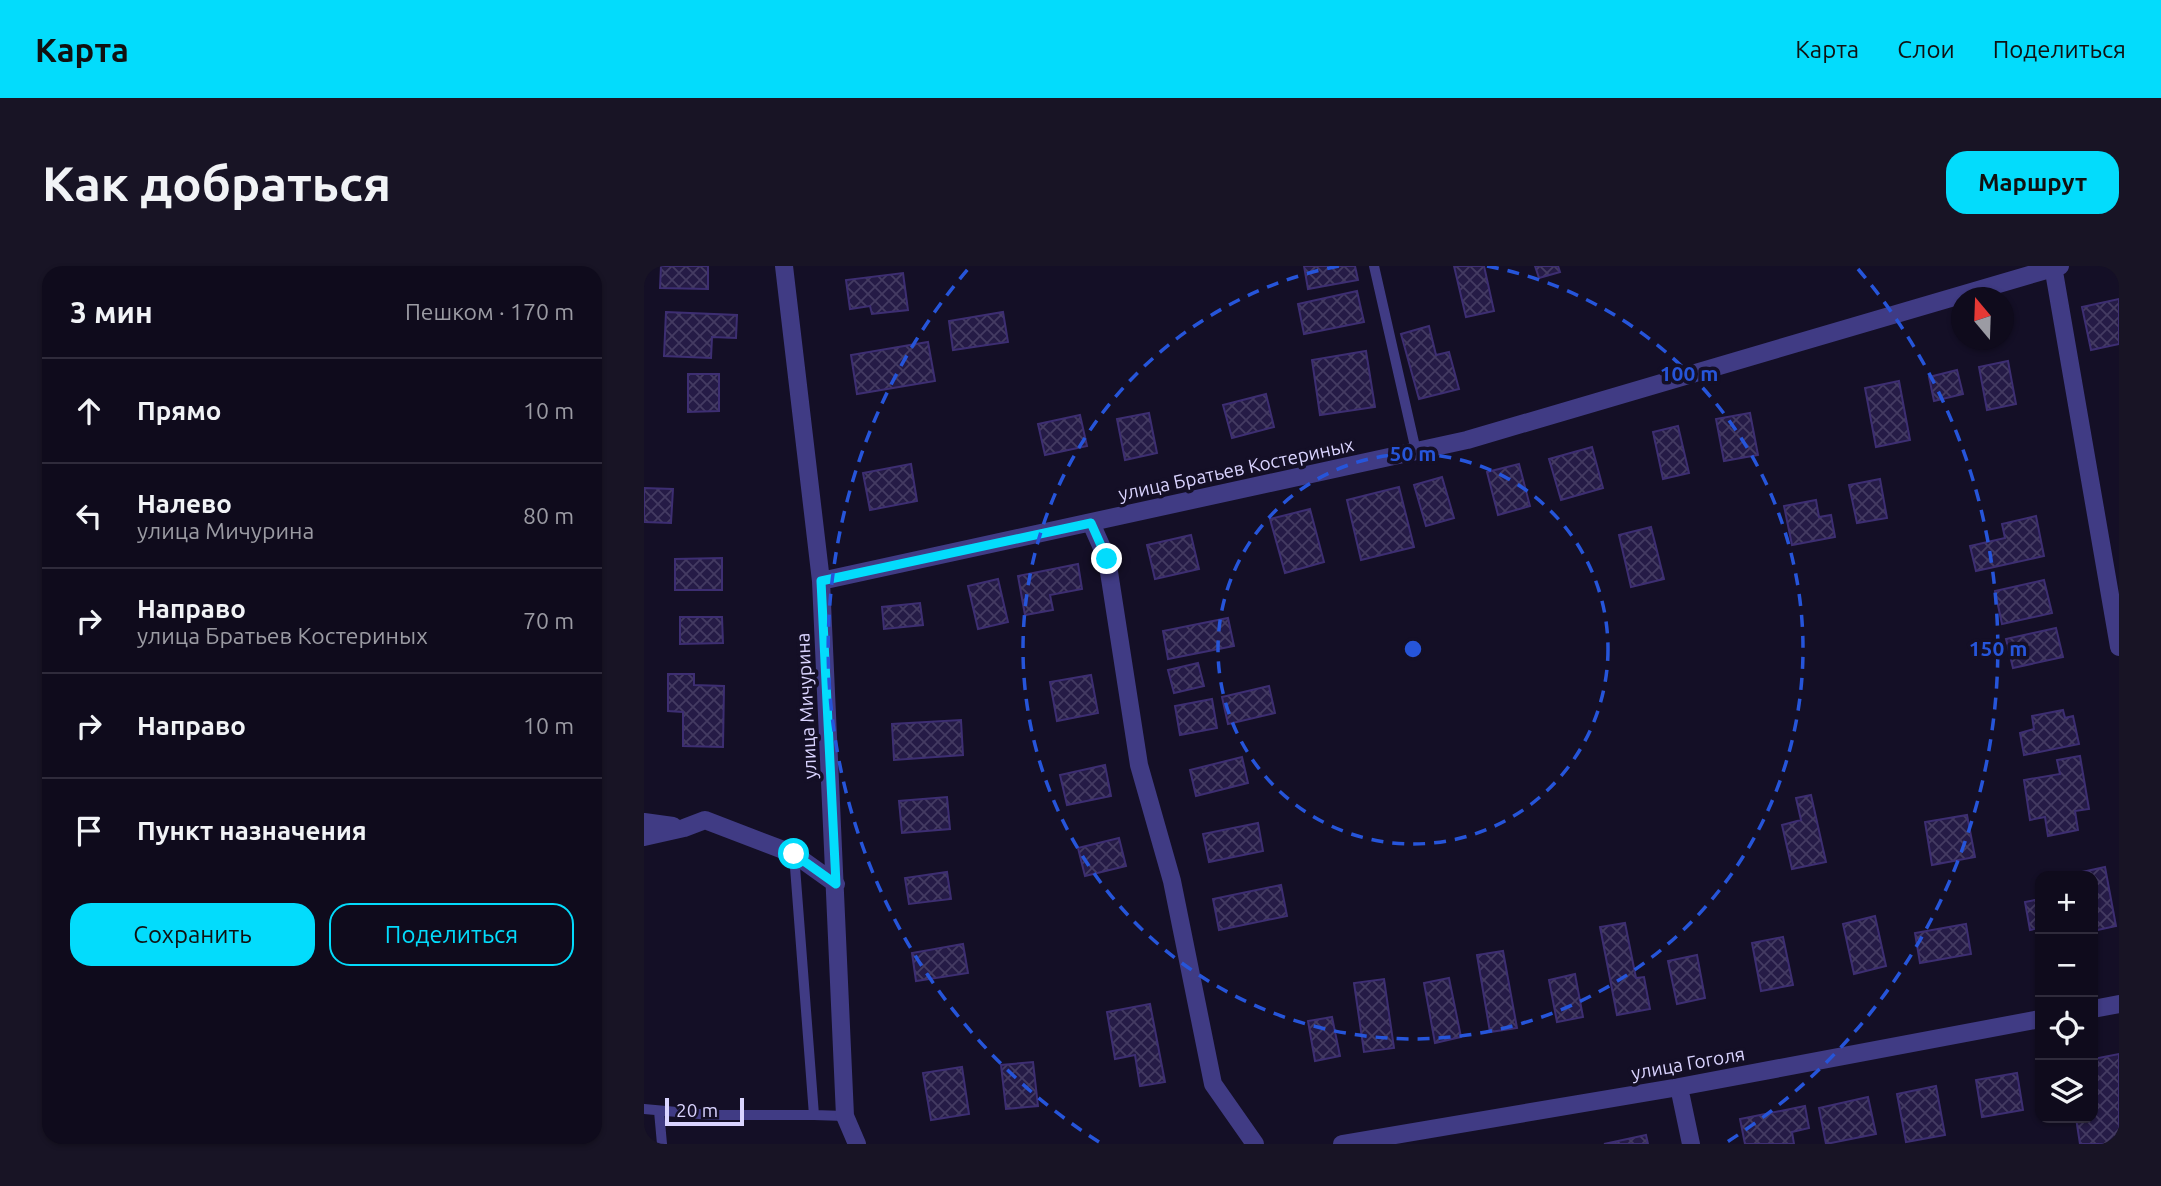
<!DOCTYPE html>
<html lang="ru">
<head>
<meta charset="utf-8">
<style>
	:root { --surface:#0f0b1c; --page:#181425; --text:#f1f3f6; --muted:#9b9ba3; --line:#2f2b3b; --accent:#03dcfc }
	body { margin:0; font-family:Ubuntu,sans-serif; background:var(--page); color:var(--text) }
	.controls { position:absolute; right:21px; bottom:21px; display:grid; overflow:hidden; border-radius:14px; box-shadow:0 2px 5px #0004 }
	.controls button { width:63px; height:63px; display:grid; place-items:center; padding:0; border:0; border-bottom:2px solid var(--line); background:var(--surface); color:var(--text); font:35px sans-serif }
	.compass { position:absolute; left:1307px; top:21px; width:63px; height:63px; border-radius:50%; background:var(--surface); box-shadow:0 2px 5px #0004; rotate:341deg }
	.scale { position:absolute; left:21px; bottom:18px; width:79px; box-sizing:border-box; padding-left:7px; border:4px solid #dad4ff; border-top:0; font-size:19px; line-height:24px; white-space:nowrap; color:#dad4ff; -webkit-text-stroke:5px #140f26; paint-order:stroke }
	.stop { position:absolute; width:21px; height:21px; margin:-16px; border:5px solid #03dcfc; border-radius:50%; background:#fff }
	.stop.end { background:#03dcfc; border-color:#fff; box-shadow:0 2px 7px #0008 }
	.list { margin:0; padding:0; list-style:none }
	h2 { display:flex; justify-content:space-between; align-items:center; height:91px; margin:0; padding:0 28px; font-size:30px }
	h2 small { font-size:23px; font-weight:400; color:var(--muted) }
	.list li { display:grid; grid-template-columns:46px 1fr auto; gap:21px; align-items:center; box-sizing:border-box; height:105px; padding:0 28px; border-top:2px solid var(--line) }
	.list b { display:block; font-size:26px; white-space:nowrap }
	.list p { margin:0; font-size:23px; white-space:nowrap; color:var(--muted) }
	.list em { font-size:23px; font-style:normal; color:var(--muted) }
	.actions { display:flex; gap:14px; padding:21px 28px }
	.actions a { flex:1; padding:16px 0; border:2px solid var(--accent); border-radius:21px; text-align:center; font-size:24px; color:var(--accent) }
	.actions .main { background:var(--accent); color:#111 }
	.icon { flex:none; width:38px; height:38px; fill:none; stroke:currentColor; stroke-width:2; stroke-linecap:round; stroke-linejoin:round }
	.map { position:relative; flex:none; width:1475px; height:878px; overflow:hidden; border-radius:21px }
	header { display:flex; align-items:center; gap:42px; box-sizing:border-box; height:98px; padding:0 35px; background:var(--accent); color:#111 }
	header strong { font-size:33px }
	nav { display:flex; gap:38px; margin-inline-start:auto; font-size:24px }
	.intro { display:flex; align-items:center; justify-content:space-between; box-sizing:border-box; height:168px; padding:0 42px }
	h1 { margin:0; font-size:49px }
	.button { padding:18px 32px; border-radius:21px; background:var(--accent); color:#111; font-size:24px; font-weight:700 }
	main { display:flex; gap:42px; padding:0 42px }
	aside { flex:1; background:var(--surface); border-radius:21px; box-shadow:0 2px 5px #0004 }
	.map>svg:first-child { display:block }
</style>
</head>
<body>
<header>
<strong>Карта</strong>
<nav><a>Карта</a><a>Слои</a><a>Поделиться</a></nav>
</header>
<div class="intro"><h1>Как добраться</h1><a class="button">Маршрут</a></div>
<main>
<aside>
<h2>3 мин<small>Пешком · 170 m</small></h2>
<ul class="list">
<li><svg class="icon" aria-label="ahead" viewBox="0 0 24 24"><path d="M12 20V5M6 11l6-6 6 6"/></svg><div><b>Прямо</b></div><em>10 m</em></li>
<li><svg class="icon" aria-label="left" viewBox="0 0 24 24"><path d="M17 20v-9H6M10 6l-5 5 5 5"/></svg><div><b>Налево</b><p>улица Мичурина</p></div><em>80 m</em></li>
<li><svg class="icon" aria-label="right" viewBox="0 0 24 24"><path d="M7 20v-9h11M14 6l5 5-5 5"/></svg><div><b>Направо</b><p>улица Братьев Костериных</p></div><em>70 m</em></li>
<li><svg class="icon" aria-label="right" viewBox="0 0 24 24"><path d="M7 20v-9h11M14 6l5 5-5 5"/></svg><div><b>Направо</b></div><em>10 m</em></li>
<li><svg class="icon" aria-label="arrive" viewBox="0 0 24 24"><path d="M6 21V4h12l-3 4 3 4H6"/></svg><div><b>Пункт назначения</b></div></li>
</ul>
<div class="actions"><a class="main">Сохранить</a><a>Поделиться</a></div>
</aside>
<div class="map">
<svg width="1475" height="878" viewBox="0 0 1475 878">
	<defs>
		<pattern id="building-cross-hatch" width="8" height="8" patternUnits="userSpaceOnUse" patternTransform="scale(1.75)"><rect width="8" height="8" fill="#251b46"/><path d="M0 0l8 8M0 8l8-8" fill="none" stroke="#443b62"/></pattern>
	</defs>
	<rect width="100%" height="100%" fill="#140f26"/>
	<!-- building -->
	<path fill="url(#building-cross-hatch)" stroke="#3d2e72" stroke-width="2" d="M17,0h47v23l-48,-1z
		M660,0h51l3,14 -50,9z
		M810,0h30l10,45 -28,6z
		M891,0h23l2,6 -21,6z
		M259,7l5,37 -36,4 -2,-8 -20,3 -4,-29z
		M713,25l7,31 -60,12 -6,-30z
		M1475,33v45l-28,6 -9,-43z
		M22,46l71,3 -1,23 -24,-1 -1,21 -47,-2z
		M359,46l5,30 -55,8 -4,-29z
		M785,60l7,29 13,-3 10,37 -40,10 -18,-65z
		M284,76l7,39 -78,13 -6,-39z
		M722,85l9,56 -55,8 -8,-55z
		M1364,95l8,43 -29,6 -8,-43z
		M1313,104l6,24 -29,7 -5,-24z
		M44,108h31v37l-31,1z
		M1255,115l11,59 -34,7 -11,-59z
		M622,128l8,33 -42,11 -9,-33z
		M505,147l8,40 -32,7 -8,-41z
		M1106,147l8,42 -34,6 -8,-42z
		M436,149l7,31 -42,9 -7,-31z
		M1034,160l11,47 -26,6 -10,-47z
		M948,181l11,41 -42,12 -12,-41z
		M267,198l6,37 -47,9 -7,-37z
		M875,198l11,42 -32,9 -11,-43z
		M798,211l12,41 -28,8 -12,-41z
		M1236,213l7,39 -30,5 -8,-38z
		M755,221l15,60 -53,13 -14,-60z
		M0,222l29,1 -2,34 -27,-1z
		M1172,234l3,17 12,-2 4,22 -43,8 -8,-39z
		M666,243l14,53 -39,11 -15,-54z
		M1392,250l8,40 -68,15 -6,-25 35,-8 -3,-14z
		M1007,261l13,52 -33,8 -12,-52z
		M547,269l8,34 -44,10 -8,-34z
		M78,292v32h-47v-31z
		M434,298l4,25 -32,6 3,15 -28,5 -7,-39z
		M354,313l10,43 -30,7 -10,-43z
		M1400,314l8,33 -50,11 -7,-33z
		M276,337l3,22 -39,4 -2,-22z
		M36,351h42l1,26 -43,1z
		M584,352l6,28 -66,13 -5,-28z
		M1412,362l7,29 -50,11 -7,-29z
		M554,397l6,23 -30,7 -6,-23z
		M24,408h26v11l30,1 -1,61 -40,-1v-34l-15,-1z
		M447,409l7,38 -41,8 -7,-39z
		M625,420l6,27 -47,11 -6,-27z
		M568,433l5,29 -37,7 -5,-29z
		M1419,444l2,8 8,-2 6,28 -55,11 -4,-22 14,-4 -2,-13z
		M317,454l2,35 -69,5 -2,-36z
		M1436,490l9,53 -14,2 3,19 -30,6 -3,-19 -15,3 -6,-40 36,-6 -3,-14z
		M598,491l6,26 -52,13 -6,-26z
		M461,499l6,31 -44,9 -7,-30z
		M1167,529l15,67 -34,7 -10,-44 19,-5 -5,-22z
		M303,531l3,32 -48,4 -3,-32z
		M1323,549l8,42 -43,8 -7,-43z
		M614,557l5,28 -54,11 -6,-28z
		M475,572l7,28 -41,10 -7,-28z
		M1461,601l11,59 -23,5v-55h-19l-1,-2z
		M303,606l4,27 -42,5 -4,-26z
		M637,619l6,31 -68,14 -6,-31z
		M1396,633v29l-10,2 -5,-28z
		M1231,650l11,50 -32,8 -11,-50z
		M981,657l11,55 8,-1 6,32 -33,6 -17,-88z
		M1322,658l5,30 -51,9 -5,-30z
		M1139,671l10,48 -32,6 -9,-48z
		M319,678l5,29 -52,8 -4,-28z
		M859,685l14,77 -27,4 -13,-77z
		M1053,689l8,43 -28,6 -9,-43z
		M931,708l8,43 -26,5 -8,-42z
		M805,712l12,59 -26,6 -11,-60z
		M740,713l10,69 -30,4 -10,-69z
		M506,738l15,78 -25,4 -5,-31 -20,4 -8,-47z
		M688,751l8,39 -25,5 -7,-40z
		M1475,788v90h-39l-4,-26h17v-59z
		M389,796l5,44 -32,3 -5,-44z
		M318,801l7,47 -38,6 -8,-47z
		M1373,807l6,37 -41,7 -6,-37z
		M1292,820l9,49 -39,7 -9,-48z
		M1224,831l8,37 -50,10 -7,-36z
		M1161,840l4,22 -17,4 2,12h-49l-5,-25z
		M1002,869l2,9h-44z"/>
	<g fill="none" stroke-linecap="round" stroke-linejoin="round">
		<!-- lane -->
		<path stroke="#403b84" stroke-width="10" d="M730,0l42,185
			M150,588l20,261 31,1
			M0,843l66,6h104
			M15,845l3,33"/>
		<!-- street -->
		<path stroke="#403b84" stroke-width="18" d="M140,0l37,315 24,535 12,28
			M1409,0l66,381
			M447,257l16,36 32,206 33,116 41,203 42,60
			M177,315l646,-141 593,-174
			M0,556l29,4
			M0,571l40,-9 21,-8 89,34 42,30
			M1449,743l26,-5
			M1035,821l12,57
			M698,878l337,-57 361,-68"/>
	</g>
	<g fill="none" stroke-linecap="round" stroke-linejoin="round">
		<!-- route -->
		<path stroke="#03dcfc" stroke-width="9" d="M150,588l42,30 -15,-303 270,-58 16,36"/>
	</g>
	<!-- distance rings -->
	<g fill="none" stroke="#2655da" stroke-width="3.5" stroke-dasharray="12 9">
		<circle cx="769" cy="383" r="195"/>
		<path d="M843 0A390 390 0 1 1 695 0"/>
		<path d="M455 876A585 585 0 0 1 324 3M1214 3A585 585 0 0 1 1083 876"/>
	</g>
	<g text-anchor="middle" stroke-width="7" stroke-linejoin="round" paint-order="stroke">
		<!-- street labels -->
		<g font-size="19" fill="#dad4ff" stroke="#140f26">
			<text transform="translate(592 203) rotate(-12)" y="7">улица Братьев Костериных</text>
			<text transform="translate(162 440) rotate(-93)" y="7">улица Мичурина</text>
			<text transform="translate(1044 797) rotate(-10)" y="7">улица Гоголя</text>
		</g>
	</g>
	<circle cx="769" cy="383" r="10" fill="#2655da" stroke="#140f26" stroke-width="3.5"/>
	<g font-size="21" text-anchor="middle" font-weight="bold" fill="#2655da" stroke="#140f26" stroke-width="7" stroke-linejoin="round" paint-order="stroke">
		<text x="1045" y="115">100 m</text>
		<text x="769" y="195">50 m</text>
		<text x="1354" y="390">150 m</text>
	</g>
</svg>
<div class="controls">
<button>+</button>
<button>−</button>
<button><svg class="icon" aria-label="locate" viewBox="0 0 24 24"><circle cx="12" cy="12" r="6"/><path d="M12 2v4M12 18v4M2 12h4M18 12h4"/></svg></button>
<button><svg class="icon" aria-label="layers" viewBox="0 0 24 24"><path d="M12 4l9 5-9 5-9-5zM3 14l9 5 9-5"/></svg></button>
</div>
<svg class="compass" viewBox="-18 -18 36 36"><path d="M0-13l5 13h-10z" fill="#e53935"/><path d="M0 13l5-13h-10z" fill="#9b9ba3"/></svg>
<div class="scale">20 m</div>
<div class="stop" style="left:150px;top:588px"></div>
<div class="stop end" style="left:463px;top:293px"></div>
</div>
</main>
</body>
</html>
